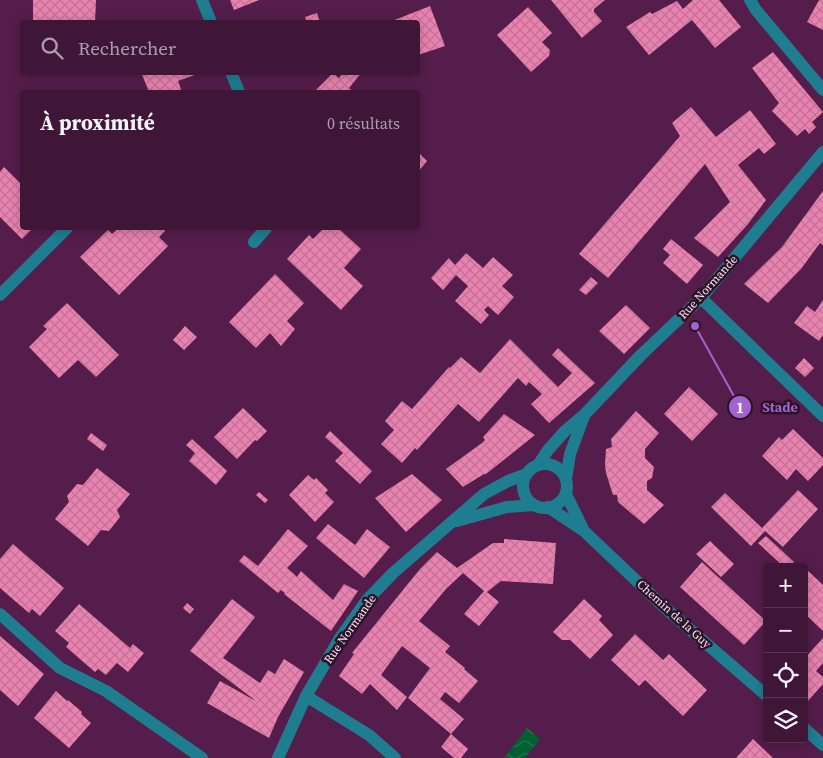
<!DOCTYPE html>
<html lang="fr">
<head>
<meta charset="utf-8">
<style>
	:root { --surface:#3f1638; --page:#4a2343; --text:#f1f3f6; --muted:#ad9fae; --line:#583553 }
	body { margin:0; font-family:"Source Serif 4",serif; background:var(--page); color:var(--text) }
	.controls { position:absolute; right:15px; bottom:15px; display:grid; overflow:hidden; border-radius:5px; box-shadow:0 2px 12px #0003 }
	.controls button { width:45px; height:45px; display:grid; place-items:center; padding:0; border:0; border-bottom:1px solid var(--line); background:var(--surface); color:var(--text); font:25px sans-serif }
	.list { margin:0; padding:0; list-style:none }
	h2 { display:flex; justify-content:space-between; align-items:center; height:65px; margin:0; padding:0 20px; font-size:21px }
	h2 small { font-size:16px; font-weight:400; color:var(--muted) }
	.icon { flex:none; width:28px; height:28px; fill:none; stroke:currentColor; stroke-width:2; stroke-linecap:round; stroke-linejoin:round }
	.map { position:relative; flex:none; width:823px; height:758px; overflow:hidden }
	.search { position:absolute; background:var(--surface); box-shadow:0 2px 12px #0003; left:20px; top:20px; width:400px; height:55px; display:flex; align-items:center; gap:12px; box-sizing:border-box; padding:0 18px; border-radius:5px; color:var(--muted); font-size:19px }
	.panel { position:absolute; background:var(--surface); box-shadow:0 2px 12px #0003; left:20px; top:90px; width:400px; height:140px; border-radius:5px }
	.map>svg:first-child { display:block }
</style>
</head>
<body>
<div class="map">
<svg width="823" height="758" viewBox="0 0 823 758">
	<defs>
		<pattern id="water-waves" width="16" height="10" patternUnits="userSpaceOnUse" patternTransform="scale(1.25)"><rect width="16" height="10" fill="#006032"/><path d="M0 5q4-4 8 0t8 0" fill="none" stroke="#267650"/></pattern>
		<pattern id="building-cross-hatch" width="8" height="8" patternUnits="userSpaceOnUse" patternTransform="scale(1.25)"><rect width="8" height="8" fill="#ea82af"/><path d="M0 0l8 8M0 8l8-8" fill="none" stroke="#c27296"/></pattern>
	</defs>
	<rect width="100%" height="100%" fill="#541d4b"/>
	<!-- water -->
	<path fill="url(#water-waves)" d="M527,728l13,11 -15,19h-21z"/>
	<!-- building -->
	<path fill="url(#building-cross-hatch)" d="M33,0h63l-1,22h-62z
		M230,0h29l-25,10z
		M551,0h54l-11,9v3l8,9 -20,17z
		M693,0h26l22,27 -26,21 -23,-28 -43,35 -23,-28 24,-15 2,2 25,-13 6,8z
		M819,0h4v30l-16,-8z
		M430,6l15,40 -27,9v-33h-26v-1z
		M528,7l24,26 -10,9 8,8 -1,6 -18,16 -34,-37z
		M317,13l3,9h-13l-2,-5z
		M773,52l50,60 -11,10 4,5 -7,7 -4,-5 -8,7 -25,-25 7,-8 -27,-35z
		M141,72h59v1l-22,8 4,11h-33z
		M344,72h18l-13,16 5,4h-40l19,-19 6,5z
		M691,107l25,30 34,-27 26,34 -12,10 -5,-6 -21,17 28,35 -18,24 -30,33 -24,-19 36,-36 -25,-38 -97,114 -29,-24 101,-118 -8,-13z
		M418,152l9,9 -9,11z
		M4,167l18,18v43h11l-11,11 -22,-22v-45z
		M823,191v54l-3,-2 -19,26 -33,34 -24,-19 38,-37z
		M119,228h43l3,3 -6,6 9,9 -49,49 -39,-38 28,-27 4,4z
		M324,228h14l23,21 -17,19 19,18 -22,24 -54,-51 22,-24 4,4z
		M671,239l32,26 -16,19 -24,-21 7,-8 -7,-6z
		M466,253l17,15 10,-11 20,18 -11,11 12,11 -16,18 -10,-9 -4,4 5,5 -8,9 -26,-23 13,-15 -12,-11 -13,15 -12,-12 18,-20 6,7z
		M275,274l29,29 -17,18 8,8 -14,17 -11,-13 -14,15 -27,-26z
		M591,277l7,6 -12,12 -7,-5z
		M823,300v35l-4,6 -25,-18 13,-17 8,6z
		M67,303l52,52 -23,22 -18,-17 -19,18 -30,-31 18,-18 -4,-3z
		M626,305l24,23 -26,26 -25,-23z
		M185,326l12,11 -13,13 -11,-10z
		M510,339l48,48 14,-14 -20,-18 6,-7 37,35 -46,40 -18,-19 11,-10 -13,-12 -3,4 -8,-8 -39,44 -21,-18 -41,46 -2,-2 -13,15 -21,-19 13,-14 -9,-9 17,-20 10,8 37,-42 1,1 11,-11 19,16z
		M804,358l10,10 -9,9 -10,-9z
		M689,387l29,27 -26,27 -28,-27z
		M243,408l24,23 -10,10 -2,-1 -18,19 -23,-22z
		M636,411l23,22 -14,16v9l9,9 -2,11 -5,3v9l17,15 -20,19 -26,-22 -1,-7h-4l-7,-22 -1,-8 1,-16 6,-2 -1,-8z
		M504,414l31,21 -49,39h-2l-21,13 -17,-18 36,-26 3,-3 -2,-3z
		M793,429l30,29v7l-15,16 -12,-12 -9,11 -25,-24 17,-19 3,3z
		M330,431l42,40 -12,13 -25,-23 8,-8 -18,-16z
		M91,433l16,12 -4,6 -16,-12z
		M192,439l35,32 -11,14 -27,-24 6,-8 -9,-8z
		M97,468l33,26 -13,16 3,7 -11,14 -8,-1 -13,16 -33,-27 14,-17 -2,-6 10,-12 6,1z
		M412,474l30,26 -36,32 -31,-34z
		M308,475l6,5 2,-2 12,12 -3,3 9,9 -19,20 -26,-27z
		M798,490l20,19 -35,38 -18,-16 -14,15 -40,-39 14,-14 37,35z
		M259,492l9,8 -3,3 -9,-8z
		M328,524l27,21 12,-16 23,18 -26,31 -48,-40z
		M288,529l20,17 -21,22 7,6 3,3 4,-6 32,29 11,-16 14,7 -27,40 -47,-37 1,-1 -4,-3 -3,3 -39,-32 5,-6 14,11z
		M766,536l28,26 -5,5h-5l-26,-24z
		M504,539l52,4 -3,41 -52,-3 -14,11 12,10 -20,24 -15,-12 20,-23 -21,-18 -17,16 -27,32 31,25 -5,6 20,16 -1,1 14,12 -19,22 -14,-11 -5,7 24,20 -13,15 -43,-36 22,-30 -28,-22 -21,29 26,22 -10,13 -27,-26 -8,10 -23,-18 15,-22 -2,-1 68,-84 17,-17 20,16 36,-25h11z
		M710,541l24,23 -13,13 -25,-23z
		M13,544l51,44 -24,28 -8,-7 -3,4 -29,-25v-29z
		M702,562l64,59 -22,24 -64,-58z
		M804,567l19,18v46l-19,-18z
		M232,599l23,18 -32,41 37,25 8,-13 7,4 9,-15 20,13 -26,45 -9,21 -62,-35 13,-22 36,20 -66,-50z
		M584,599l18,17 -3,4 14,15 -23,24 -20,-19h-8l-9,-8z
		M187,603l7,6 -4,5 -7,-6z
		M79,604l51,44 3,-4 11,9 -16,19 -11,-9 -11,12 -8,-6 -3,3 -29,-25 3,-4 -14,-12z
		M635,634l28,26 6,-6 38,36 -24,26 -38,-36 -6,6 -28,-26z
		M0,636l44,38 -26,32 -18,-16z
		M823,638v25l-7,8 7,6v7l-16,18 -3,-3v-40z
		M56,691l11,10 1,-1 14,12 -1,2 10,9 -22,25 -35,-30z
		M451,734l17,15 -7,9h-7l-13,-11z
		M753,739l20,19h-37z"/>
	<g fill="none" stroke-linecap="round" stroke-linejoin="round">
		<!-- minor -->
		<path stroke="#1e7e90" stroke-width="12" d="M202,0l9,22
			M750,0l6,10 67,80
			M231,72l8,20
			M254,242l12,-14
			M0,295l67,-67
			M701,298l122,118
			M523 486a22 22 0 1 1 44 0a22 22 0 1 1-44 0Z
			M538,465l10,-15 17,-19 20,-17 56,-59 60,-57 122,-146
			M566,479l4,-25 14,-38
			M566,494l17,35
			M548,507l36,24 80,76 103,89
			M457,521l50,-14 27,-2
			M0,614l60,54 46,23 96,67
			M306,696l63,39 26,23
			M804,728l19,17
			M278,758l28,-62 34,-58 27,-38 26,-27 91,-79 24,-13 19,-7"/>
	</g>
	<g text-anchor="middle" stroke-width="5" stroke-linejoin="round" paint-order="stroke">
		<!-- street labels -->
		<g font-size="12" fill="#fee2f8" stroke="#2c1327">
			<text transform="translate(708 287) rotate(-48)" y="4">Rue Normande</text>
			<text transform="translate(674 614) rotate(42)" y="4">Chemin de la Guy</text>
			<text transform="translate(350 629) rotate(-55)" y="4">Rue Normande</text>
		</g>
	</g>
	<!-- callouts -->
	<path fill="none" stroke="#a263d0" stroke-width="2" d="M695 326L740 407"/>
	<g fill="#a263d0" stroke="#2c1327" stroke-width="2">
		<circle cx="695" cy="326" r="5"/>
		<circle cx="740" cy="407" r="12"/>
	</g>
	<g font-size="15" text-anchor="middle" font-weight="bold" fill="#fff">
		<text x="740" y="413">1</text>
	</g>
	<g font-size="14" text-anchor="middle" font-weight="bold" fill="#a263d0" stroke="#2c1327" stroke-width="5" stroke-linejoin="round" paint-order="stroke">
		<text x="780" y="412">Stade</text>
	</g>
</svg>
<div class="controls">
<button>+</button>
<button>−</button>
<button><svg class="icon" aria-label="locate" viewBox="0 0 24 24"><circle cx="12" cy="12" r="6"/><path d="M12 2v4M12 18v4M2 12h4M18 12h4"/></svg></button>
<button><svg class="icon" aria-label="layers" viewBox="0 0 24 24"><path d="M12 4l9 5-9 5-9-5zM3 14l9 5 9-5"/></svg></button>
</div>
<div class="search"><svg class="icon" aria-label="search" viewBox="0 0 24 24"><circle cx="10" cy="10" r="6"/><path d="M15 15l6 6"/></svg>Rechercher</div>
<section class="panel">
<h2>À proximité<small>0 résultats</small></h2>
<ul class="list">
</ul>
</section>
</div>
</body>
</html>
